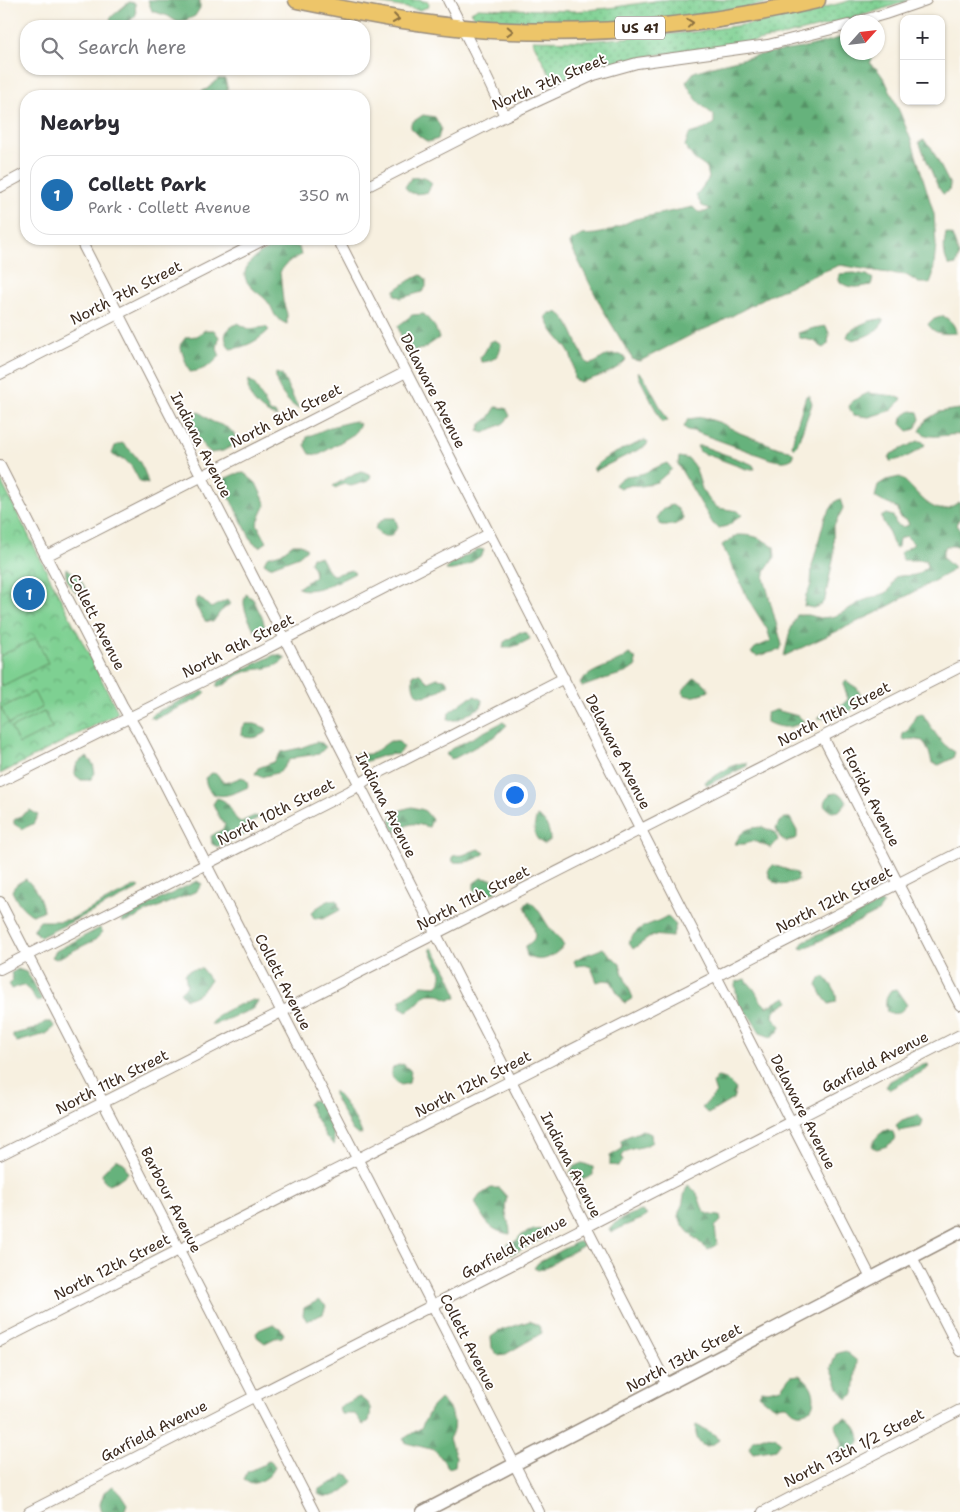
<!DOCTYPE html>
<html lang="en">
<head>
<meta charset="utf-8">
<style>
	:root { --surface:#fff; --page:#f2f2f3; --text:#2b2b33; --muted:#7c7c81; --line:#e1e1e2; --accent:#1f6fb2 }
	body { margin:0; font-family:"Shantell Sans",sans-serif; background:var(--page); color:var(--text) }
	.controls { position:absolute; right:15px; top:15px; display:grid; overflow:hidden; border-radius:10px; box-shadow:0 1px 4px #0004 }
	.controls button { width:45px; height:45px; display:grid; place-items:center; padding:0; border:0; border-bottom:1px solid var(--line); background:var(--surface); color:var(--text); font:25px sans-serif }
	.compass { position:absolute; left:840px; top:15px; width:45px; height:45px; border-radius:50%; background:var(--surface); box-shadow:0 1px 4px #0004; rotate:63deg }
	.you { position:absolute; left:514px; top:794px; width:18px; height:18px; margin:-12px; border:4px solid #fff; border-radius:50%; background:#1a73e8; box-shadow:0 0 0 8px #1a73e833 }
	.badge { display:grid; place-items:center; width:32px; height:32px; border-radius:50%; background:var(--accent); color:#fff; font-size:16px; font-weight:700 }
	.pin { position:absolute; translate:-50% -50%; border:2px solid #fff; box-shadow:0 1px 5px #0006 }
	.list { margin:0; padding:0; list-style:none }
	h2 { display:flex; justify-content:space-between; align-items:center; height:65px; margin:0; padding:0 20px; font-size:21px }
	h2 small { font-size:16px; font-weight:400; color:var(--muted) }
	.list li { display:grid; grid-template-columns:32px 1fr auto; gap:15px; align-items:center; box-sizing:border-box; height:80px; margin:0 10px 10px; padding:0 10px; border:1px solid var(--line); border-radius:20px }
	.list b { display:block; font-size:19px; white-space:nowrap }
	.list p { margin:0; font-size:16px; white-space:nowrap; color:var(--muted) }
	.list em { font-size:16px; font-style:normal; color:var(--muted) }
	.icon { flex:none; width:28px; height:28px; fill:none; stroke:currentColor; stroke-width:2; stroke-linecap:round; stroke-linejoin:round }
	.map { position:relative; flex:none; width:960px; height:1512px; overflow:hidden }
	.search { position:absolute; background:var(--surface); box-shadow:0 1px 4px #0004; left:20px; top:20px; width:350px; height:55px; display:flex; align-items:center; gap:12px; box-sizing:border-box; padding:0 18px; border-radius:20px; color:var(--muted); font-size:19px }
	.panel { position:absolute; background:var(--surface); box-shadow:0 1px 4px #0004; left:20px; top:90px; width:350px; height:155px; border-radius:20px }
	.map>svg:first-child { display:block }
</style>
</head>
<body>
<div class="map">
<svg width="960" height="1512" viewBox="0 0 960 1512">
	<defs>
		<pattern id="grass-dots" width="8" height="8" patternUnits="userSpaceOnUse" patternTransform="scale(1.25)"><rect width="8" height="8" fill="#7ed092"/><path d="M2 2h.1M6 6h.1" fill="none" stroke="#68a977" stroke-width="1.8" stroke-linecap="round"/></pattern>
		<pattern id="forest-firs" width="22" height="20" patternUnits="userSpaceOnUse" patternTransform="scale(1.25)"><rect width="22" height="20" fill="#66b27c"/><path d="M5 1l3.5 6h-7zM16 11l3.5 6h-7z" fill="#559165"/></pattern>
		<pattern id="park-crowns" width="20" height="18" patternUnits="userSpaceOnUse" patternTransform="scale(1.25)"><rect width="20" height="18" fill="#7ed092"/><path d="M2 6a3 3 0 1 1 6 0M12 15a3 3 0 1 1 6 0" fill="none" stroke="#68a977"/></pattern>
	</defs>
	<rect width="100%" height="100%" fill="#fff"/>
	<filter id="ink" filterUnits="userSpaceOnUse"><feTurbulence type="fractalNoise" baseFrequency=".02" numOctaves="2"/><feDisplacementMap in="SourceGraphic" scale="10" xChannelSelector="R" yChannelSelector="G"/><feConvolveMatrix kernelMatrix="1 2 1 2 8 2 1 2 1" color-interpolation-filters="sRGB"/></filter>
	<filter id="wash" filterUnits="userSpaceOnUse"><feTurbulence type="fractalNoise" baseFrequency=".0096" numOctaves="4" result="noise"/><feDisplacementMap in="SourceGraphic" scale="20" xChannelSelector="R" yChannelSelector="G"/><feGaussianBlur stdDeviation="1.12" result="paint"/><feColorMatrix in="noise" values="0 0 0 0 0 0 0 0 0 0 0 0 0 0 0 0 0 1.4 0 .05"/><feComposite in="paint" operator="in"/></filter>
	<g filter="url(#wash)">
		<rect width="100%" height="100%" fill="#f7f0e0"/>
		<!-- grass -->
		<path fill="url(#grass-dots)" stroke="#5c7d58" d="M360,0h59l9,2 1,3 -1,2 -9,3z
			M661,0h125c-59,12 -120,21 -181,24 -40,2 -81,-2 -121,-5l-9,-2 -4,-5 7,-4 98,3 33,-3z
			M852,0h59c-57,19 -116,35 -176,45 -33,5 -66,7 -98,13 -29,5 -56,16 -82,27l-23,-45 55,1 106,-9 63,-9 55,-12z"/>
		<!-- forest -->
		<path fill="url(#forest-firs)" stroke="#506e4d" d="M148,0h52v8l-5,8 -13,6h-5l-9,-6 -16,-5z
			M129,2l6,1 1,12 -11,11h-12l-3,-8z
			M847,36l1,16 23,1 2,4 -3,6 1,2 6,4 8,11 16,35 12,30 21,69 2,31 -3,30 -3,8h-11l-13,-8 -25,-3 -41,-7 -23,9 -49,22 -49,27 -26,11 -53,27 -7,-1 -31,-52 -32,-64 1,-3 11,-6 14,-1 13,-3 26,-12 58,-12 5,5h7l6,-3 -9,-3 -6,-10 13,-18 -2,-10 -13,-9 -9,-13 4,-12 16,-5 9,-6v-8c-13,-9 -21,-18 -28,-33l8,-10 22,-7 52,-12 35,-5z
			M218,79h7l3,11 -13,6h-23l15,-7z
			M423,115l12,2 6,11 -3,11 -10,3 -9,-6 -8,-8v-5z
			M924,140l7,7 19,38 -1,6 -6,3 -5,-7 -19,-45z
			M424,177l8,6 -4,9c-10,2 -17,4 -23,-5l6,-9z
			M946,233l6,2 7,20 -3,10 -6,1c-8,-9 -6,-23 -4,-33z
			M291,245l8,2 2,8 -13,7 -8,10 3,29 4,13v10c-16,-7 -11,-12 -20,-23 -6,-7 -15,-11 -20,-19 -8,-14 9,-27 20,-32 7,-3 16,-4 24,-5z
			M854,273l13,2 6,4 -2,6c-12,2 -22,5 -32,-4v-7z
			M421,275l5,4v8l-4,5 -21,6 -6,-3v-5l15,-10z
			M550,313c3,0 6,-1 8,0 14,6 20,39 30,51 7,0 10,-4 16,-7 6,-3 12,-2 18,-2l4,5c-10,12 -31,18 -46,22l-6,-3c-1,-9 0,-17 -4,-25 -8,-15 -19,-19 -24,-38z
			M424,314l11,13 4,11 -16,11 -12,2 -7,-4 -6,-21 14,-11z
			M943,316c7,4 12,8 13,17 -10,1 -22,2 -28,-9l4,-4z
			M881,319l3,2c-7,12 -20,17 -33,19l-4,-3 2,-5c10,-7 19,-12 32,-13z
			M238,323l11,6 17,-2 3,3c-10,10 -24,18 -39,19 -8,-13 -6,-19 8,-26z
			M826,326l3,7 -1,11 -5,4 -9,-7 -14,-3 -2,-5 16,-5z
			M205,330h9l5,7 -2,12 3,7c-8,9 -17,15 -30,16l-5,-11 -5,-16 6,-8 11,-1z
			M495,340l6,4c0,12 -9,18 -20,18l-1,-5 4,-4 6,-11z
			M638,371l6,6 24,44 -6,1 -23,-45z
			M276,373l6,2 17,34c-11,-5 -25,-23 -23,-36z
			M249,380l5,3 16,29 5,1 2,4c-15,-4 -33,-20 -28,-37z
			M868,393l27,3 7,3 -10,11 -23,7 -16,-2 -4,-8 3,-6z
			M809,395l3,8 -1,4 -14,38 -3,3 -2,-2 3,-15 11,-35z
			M496,407l10,1 4,8 -6,7 -20,10 -6,-2 3,-7 8,-6z
			M960,409v26c-13,-2 -31,6 -40,-4l6,-11 13,-8z
			M911,411l7,1 2,7 -5,10 -7,2 -7,-7 1,-7z
			M199,412c5,3 9,8 14,10 13,5 21,6 24,21l-14,8 -12,2c-10,-8 -19,-21 -21,-34l2,-3z
			M703,417l18,6 19,10 39,15 11,2 3,3v5c-7,5 -15,3 -23,1l-77,-28 -6,-1 -3,-3 4,-8z
			M354,421l6,3 -6,10 -35,21 -9,-1 -5,-9 2,-8 23,-10z
			M645,440l3,2 -2,4 -51,25 -2,-2c9,-13 37,-22 52,-29z
			M918,441h4l3,4c-9,8 -22,15 -35,16l-1,-3 2,-4z
			M122,443c14,10 23,25 26,41l-8,-2 -8,-15 -8,-8 -7,-1 -5,-4 3,-8z
			M697,446h5l47,17 4,2 2,4h-9l-46,-17z
			M679,457l10,2 7,10 6,20 8,12 8,7 20,3 4,4 -15,11 -8,2 -6,-4 -33,-56 -2,-4z
			M667,463l5,6 -15,13 -15,4 -10,-1 -12,3 -5,-3c9,-13 17,-8 29,-12 8,-3 14,-7 23,-10z
			M362,471l9,4 -2,6 -18,5 -7,-2 -9,4 -2,-2 22,-13z
			M244,473l12,10 10,21 -9,20 7,13 3,5 -7,5 -7,-4 -29,-56v-8l11,-5z
			M900,477c12,8 28,35 45,32 5,-1 10,-5 15,-7v16l-4,6 4,5v17h-14l-3,4v8l11,10 -4,4 -74,41 -92,43 6,-25 7,-16h12l11,3 11,-1 9,-3 22,-13 24,-8 5,-5 4,-11c15,-4 19,3 32,-10l-1,-7h-23l-3,-7 14,-9 -8,-8 -7,3 -1,8 -3,1c-4,-6 -4,-13 -8,-19 -2,-5 -4,-6 -6,-12l5,-3 7,2 3,8 6,3 7,-2 -2,-5 -7,-2 -2,-9c-8,-5 -15,-6 -23,-12l3,-12 8,-5z
			M840,499l3,9 -10,20 1,27 -9,44 -4,6 -8,3 -9,-2 2,-11 5,-10 1,-19 13,-49 11,-16z
			M672,505l6,4 5,8 -1,4 -8,4h-13l-4,-6c2,-8 7,-12 15,-14z
			M385,518h10l3,9 -7,9c-8,1 -11,-1 -16,-7l2,-5z
			M737,535c18,0 22,2 37,12l1,10 -9,12 -2,9 18,67 -2,5 -23,6 -6,-3 4,-5 16,-7 -4,-12 -19,-30 -26,-54z
			M293,544h8l6,5 -8,7 -29,11 -6,-4 3,-6 14,-4z
			M479,549l5,1 -2,5c-10,7 -24,17 -36,15l4,-6z
			M312,557h8l8,14 5,4 18,-5 4,3c-13,7 -43,22 -57,15l17,-12 -1,-7 -4,-7z
			M66,568c12,7 16,12 21,25l-7,2c-9,-6 -16,-16 -14,-27z
			M246,594l7,5 10,20 2,10 -5,9c-6,-7 -17,-27 -16,-37 0,-1 2,-6 2,-7z
			M199,597l12,11 16,-8 3,4 -10,8 -7,10 -8,-1 -9,-14 -1,-6z
			M520,632l7,1 3,6c-9,5 -17,9 -27,9l1,-6z
			M629,654l6,4 1,9 -11,6 -21,6 -22,8 -2,-4c12,-16 34,-16 49,-29z
			M274,655h6l6,3c-13,14 -27,8 -43,15 -10,3 -16,15 -27,13l3,-5z
			M413,674h7l8,8 9,-4 8,1 4,5c-17,12 -39,23 -36,-10z
			M694,678c8,3 12,5 15,13 -9,4 -17,8 -26,3v-4z
			M846,681l11,7 5,10c-8,16 -27,21 -44,20l7,-7 17,-6 6,-6 -5,-15z
			M203,691l3,1 -6,6 -45,21 -5,-2 6,-5z
			M475,696l7,4 -1,7 -24,13h-9l1,-8 18,-13z
			M776,710l22,6 6,5c-12,8 -24,8 -37,1v-9z
			M922,713c10,14 17,31 33,39l-2,6 -14,7 -7,-2 -3,-11 -6,-11 -11,-2 -7,2 -3,-2 1,-5 5,-3 8,-16z
			M503,722l4,3 -10,10 -42,23 -5,1 -4,-5 5,-5z
			M245,724h10l11,4 1,4c-8,4 -16,9 -25,3v-6z
			M390,741l9,1 5,5 -6,7 -13,1 -21,7 -7,-3 -1,-5c5,0 12,1 17,-1 5,-3 11,-8 17,-12z
			M316,742l6,1 4,4 -7,7 -22,3 -8,3 -9,12 -19,5 -6,-3 3,-6 16,-6 7,-10 19,-4z
			M87,757l6,7 2,9 -5,7h-9l-6,-5c0,-10 2,-14 12,-18z
			M742,763h5v3l-40,19 -2,-3 27,-16z
			M212,773l5,1 5,7 7,1 13,-5 5,4 1,6c-17,8 -39,18 -43,-9z
			M836,793l7,3 4,6 -8,9 -7,1 -7,-6 1,-8 4,-4z
			M217,798c17,4 12,18 24,24l13,-6 5,1 -18,13 5,4 -28,13 -6,-3 -1,-8 12,-7 2,-4 -7,-10 -5,-11z
			M412,807l12,3 8,9 -3,8c-6,-1 -13,-4 -18,-3 -6,1 -10,7 -16,8 -13,-16 3,-22 17,-25z
			M30,810l8,5 -5,9 -11,5 -8,-5v-4z
			M537,816c10,5 13,15 13,25l-6,3c-12,-6 -11,-16 -7,-28z
			M785,818h5l7,13v7l-11,4 -6,-5 -4,-8 3,-7z
			M762,827l13,5 3,8 -7,8 -17,-7 -10,3h-9c7,-14 11,-16 27,-17z
			M479,849l6,4c-10,8 -20,10 -32,9l-1,-5c4,-3 7,-1 11,-2 6,-2 10,-5 16,-6z
			M773,865l24,8 1,7c-13,6 -26,9 -30,-9z
			M481,878l10,1 7,6 -2,7c-8,2 -14,3 -22,-2v-7z
			M26,879c9,9 15,18 17,32l-11,4c-10,-7 -15,-13 -20,-24 3,-7 8,-9 14,-12z
			M197,881l5,3 -5,7 -51,21 -18,10h-6v-4z
			M136,886l4,1 -3,3 -10,5 -87,42 -7,-7 7,-9h20l11,-2z
			M329,900h8l3,10 -17,9 -9,-1 -3,-5 4,-4z
			M529,901c10,7 13,16 20,26 5,7 11,11 15,19 -12,11 -21,18 -37,10l-2,-9c2,-2 7,-5 9,-8 4,-8 -7,-24 -9,-34z
			M881,902l3,2 -6,8 -75,37 -3,-1 4,-7 21,-9z
			M667,916l9,9 -4,12 -19,-2 -20,14 -4,-6c7,-19 23,-17 38,-27z
			M100,928l3,4 -8,8 -39,19 -4,-2 4,-6z
			M432,948c11,15 22,33 25,50l-9,1 -10,-5h-9l-5,2 -8,9 -9,6 -7,-4 1,-7 21,-15 15,1 4,-4v-9l-11,-24z
			M603,948l17,16 3,10 10,24 -8,5 -7,-9 -7,-13 -7,-1 -7,2 -6,-15 -6,-2 -9,1 -2,-5c7,-6 20,-8 29,-13z
			M18,969l8,3 7,10 9,18 -6,1 -6,-10 -7,-6 -12,4 -2,-4 4,-5 -2,-7z
			M196,969h6l8,11c-6,11 -12,16 -24,19l-6,-7 7,-6 -2,-12 5,-4z
			M824,976c6,7 14,15 12,26l-7,2 -5,-6 -7,-13 2,-5z
			M745,979l9,10 7,12 6,6 19,-10 3,5 -15,9 -1,6 8,9 -2,5 -8,6 -11,-4 -9,-15 -13,-14 -3,-19 1,-3z
			M896,989l11,16c-7,7 -8,11 -20,7 -2,-9 -2,-15 4,-22z
			M253,1000l5,1 -5,8 -38,15h-4c5,-12 30,-20 42,-24z
			M45,1022h6l4,5 -9,7 -29,8 -4,-4v-4l22,-5z
			M403,1064l8,7 -2,12 -8,2c-5,-3 -15,-11 -7,-18 3,-2 6,-2 9,-3z
			M928,1064l1,3 -9,6 -30,16 -4,-2 4,-6 29,-15z
			M718,1077l8,2 10,10 -3,10 -25,15 -6,-6 14,-15 -3,-9 3,-6z
			M334,1091c8,7 25,32 28,43l-4,1 -6,-5 -18,-34z
			M312,1100l6,2c9,14 17,26 16,43l-8,-8 -18,-33z
			M918,1115l5,5 -2,7 -22,4 -3,-6 6,-5z
			M887,1129l6,3 2,8 -8,6 -10,3 -5,-2c2,-9 7,-13 15,-18z
			M642,1130l9,4 1,8c-2,1 -4,3 -7,4 -9,3 -16,1 -23,10l1,5 -5,5 -8,-1v-9l12,-7 -1,-9c7,-5 14,-5 21,-10z
			M116,1159l8,4 4,10 -11,8 -9,3 -5,-5 -1,-6z
			M582,1163l11,4v8c-10,5 -17,9 -23,-2l3,-6z
			M688,1185c2,2 5,4 7,6 9,12 2,24 25,25l1,5 -6,6 2,18 -9,5c-9,-9 -31,-24 -29,-38 1,-4 4,-7 4,-11 1,-6 2,-10 5,-16z
			M491,1188h8l8,9c-5,18 3,21 3,37 -21,-3 -26,-14 -35,-32l5,-7z
			M642,1211l5,4 -5,4 -18,7 -13,7 -2,-4c4,-7 25,-17 33,-18z
			M544,1229l6,1 -2,6 -38,19 -6,-3 3,-8 9,-3 4,-5 12,-6z
			M577,1242h4l3,3 -41,24 -5,1 -4,-2 4,-5z
			M319,1300l7,6 -3,8 -16,7 -4,-6 1,-7z
			M530,1321l9,5 3,7 -36,21 -8,1 -6,-7 -1,-11 8,-6z
			M273,1324l7,4 4,6 -2,3 -7,1 -10,5 -8,-6 -1,-4 3,-3z
			M845,1351l12,10 -3,33 -7,5 -7,-9 -9,-22 5,-14z
			M799,1375c6,4 10,7 13,14 5,12 0,26 -15,24 -6,-1 -7,-8 -13,-8 -3,0 -5,1 -8,2l-7,-4 -10,-8 3,-5 6,1 13,-3 9,-12z
			M359,1397c12,7 13,11 10,24l-6,4 -8,-11h-14l-2,-5 3,-4z
			M440,1399c13,11 18,25 9,40l7,18 -1,9 -6,2 -14,-18 -29,-7 -3,-4 18,-11 10,-20z
			M845,1418c10,6 15,12 15,24l-13,15 -9,4 -5,-3 9,-13 -1,-7 -6,-13 2,-3z
			M696,1425l20,10 3,5c-3,2 -5,4 -8,5 -12,5 -17,-11 -15,-20z
			M764,1436l11,1 6,5 -5,7 -23,4 -4,-5 4,-8z
			M268,1461l4,1 3,5c-4,10 -14,15 -24,17l-7,-4 3,-8 16,-7z
			M345,1474l4,1 4,6c-8,11 -21,20 -35,13l1,-5 21,-10z
			M113,1486l7,7 7,11 -3,8h-22l-2,-8 4,-12z"/>
		<!-- park -->
		<path fill="url(#park-crowns)" stroke="#5c7d58" d="M0,479l118,233 -3,3 -115,59z"/>
		<!-- garden -->
		<path fill="#7ed092" stroke="#5c7d58" d="M36,638l12,25 -46,23 -2,-4v-26z
			M34,692l8,16 -33,16 -8,-16z
			M44,712l8,16 -33,16 -8,-16z"/>
	</g>
	<g filter="url(#ink)">
		<g fill="none" stroke-linecap="round" stroke-linejoin="round">
			<defs>
				<path id="minor" d="M448,0l26,51 31,65
					M857,22l28,-8 41,-14
					M0,187l26,-14
					M364,188l141,-72 89,-41 43,-12 131,-18 80,-20
					M80,239l587,1146
					M338,239l533,1039
					M0,374l265,-135
					M0,466l122,239 16,27 401,780
					M46,556l360,-184
					M823,737l137,268
					M0,782l207,-103 282,-145
					M0,902l314,610
					M0,969l350,-178 19,-13 195,-100
					M0,1155l960,-488
					M912,1257l48,94
					M0,1341l960,-489
					M29,1512l931,-477
					M763,1512l197,-102"/>
				<path id="tertiary" d="M423,1512l537,-280"/>
				<path id="primary" d="M297,0c70,14 141,29 213,31 103,4 206,-7 307,-31"/>
			</defs>
			<!-- minor casing -->
			<use href="#minor" stroke="#998d7f" stroke-width="12"/>
			<!-- tertiary casing -->
			<use href="#tertiary" stroke="#998d7f" stroke-width="15"/>
			<!-- primary casing -->
			<use href="#primary" stroke="#998d7f" stroke-width="19"/>
			<!-- minor -->
			<use href="#minor" stroke="#fff" stroke-width="10"/>
			<!-- tertiary -->
			<use href="#tertiary" stroke="#fff" stroke-width="12"/>
			<!-- primary -->
			<use href="#primary" stroke="#edc569" stroke-width="16"/>
		</g>
		<!-- one-way arrows -->
		<defs><path id="oneway-chevron" d="M-2-3.5L2.5 0L-2 3.5" fill="none" stroke-width="1.6" stroke-linecap="round" stroke-linejoin="round" transform="scale(1.25)"/></defs>
		<g stroke="#8b7040">
			<use href="#oneway-chevron" transform="translate(396 19) rotate(8)"/>
			<use href="#oneway-chevron" transform="translate(690 23) rotate(-6)"/>
			<use href="#oneway-chevron" transform="translate(510 31) rotate(2)"/>
		</g>
	</g>
	<g text-anchor="middle" stroke-width="4" stroke-linejoin="round" paint-order="stroke">
		<!-- shield labels -->
		<rect fill="#fff" stroke="#766a62" stroke-width="1" x="615" y="16.5" width="50" height="23" rx="4"/>
		<g font-size="14" font-weight="bold" fill="#3b2a1e">
			<text x="640" y="33">US 41</text>
		</g>
		<!-- street labels -->
		<g font-size="15" fill="#3b2a1e" stroke="#fff">
			<text transform="translate(549 82) rotate(-23)" y="5">North 7th Street</text>
			<text transform="translate(126 293) rotate(-27)" y="5">North 7th Street</text>
			<text transform="translate(433 391) rotate(63)" y="5">Delaware Avenue</text>
			<text transform="translate(286 416) rotate(-27)" y="5">North 8th Street</text>
			<text transform="translate(201 445) rotate(63)" y="5">Indiana Avenue</text>
			<text transform="translate(97 622) rotate(63)" y="5">Collett Avenue</text>
			<text transform="translate(238 646) rotate(-27)" y="5">North 9th Street</text>
			<text transform="translate(834 714) rotate(-27)" y="5">North 11th Street</text>
			<text transform="translate(618 752) rotate(63)" y="5">Delaware Avenue</text>
			<text transform="translate(871 797) rotate(63)" y="5">Florida Avenue</text>
			<text transform="translate(386 805) rotate(63)" y="5">Indiana Avenue</text>
			<text transform="translate(276 812) rotate(-27)" y="5">North 10th Street</text>
			<text transform="translate(473 898) rotate(-27)" y="5">North 11th Street</text>
			<text transform="translate(834 900) rotate(-27)" y="5">North 12th Street</text>
			<text transform="translate(283 982) rotate(63)" y="5">Collett Avenue</text>
			<text transform="translate(875 1062) rotate(-27)" y="5">Garfield Avenue</text>
			<text transform="translate(112 1082) rotate(-27)" y="5">North 11th Street</text>
			<text transform="translate(473 1084) rotate(-27)" y="5">North 12th Street</text>
			<text transform="translate(803 1112) rotate(63)" y="5">Delaware Avenue</text>
			<text transform="translate(571 1165) rotate(63)" y="5">Indiana Avenue</text>
			<text transform="translate(171 1200) rotate(63)" y="5">Barbour Avenue</text>
			<text transform="translate(514 1247) rotate(-28)" y="5">Garfield Avenue</text>
			<text transform="translate(112 1267) rotate(-27)" y="5">North 12th Street</text>
			<text transform="translate(468 1342) rotate(63)" y="5">Collett Avenue</text>
			<text transform="translate(684 1358) rotate(-28)" y="5">North 13th Street</text>
			<text transform="translate(154 1431) rotate(-27)" y="5">Garfield Avenue</text>
			<text transform="translate(854 1448) rotate(-27)" y="5">North 13th 1/2 Street</text>
		</g>
	</g>
</svg>
<div class="controls">
<button>+</button>
<button>−</button>
</div>
<svg class="compass" viewBox="-18 -18 36 36"><path d="M0-13l5 13h-10z" fill="#e53935"/><path d="M0 13l5-13h-10z" fill="#7c7c81"/></svg>
<div class="you"></div>
<div class="pin badge" style="left:29px;top:594px">1</div>
<div class="search"><svg class="icon" aria-label="search" viewBox="0 0 24 24"><circle cx="10" cy="10" r="6"/><path d="M15 15l6 6"/></svg>Search here</div>
<section class="panel">
<h2>Nearby<small></small></h2>
<ul class="list">
<li><span class="badge">1</span><div><b>Collett Park</b><p>Park · Collett Avenue</p></div><em>350 m</em></li>
</ul>
</section>
</div>
</body>
</html>
